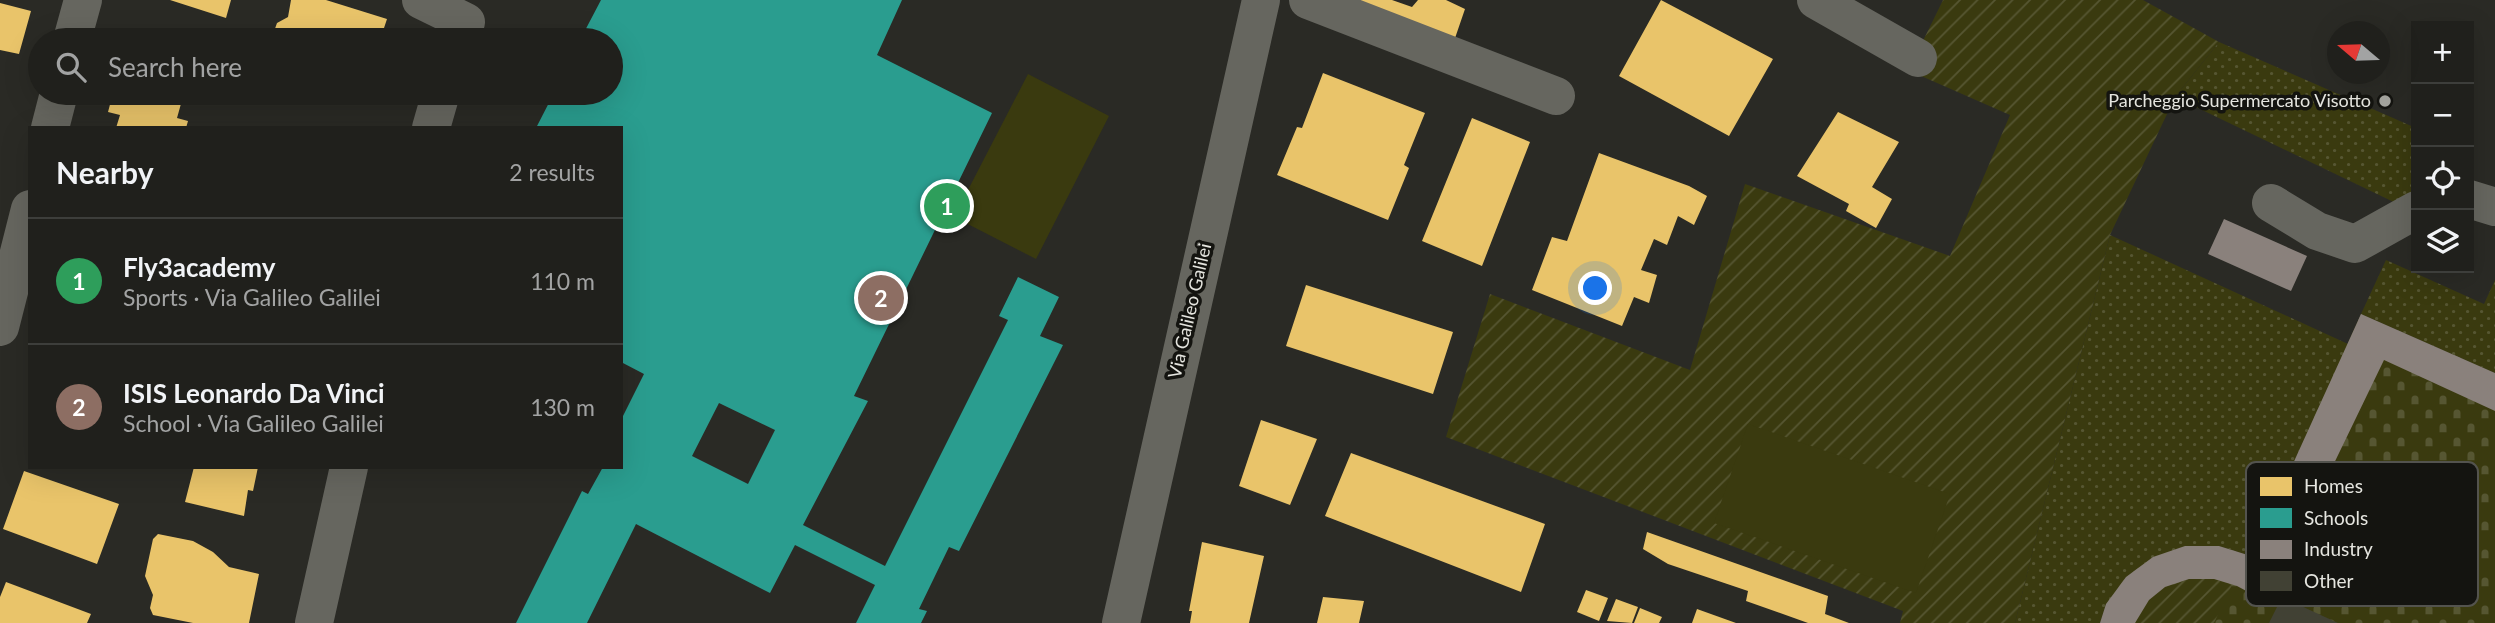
<!DOCTYPE html>
<html lang="en">
<head>
<meta charset="utf-8">
<style>
	:root { --surface:#20201c; --page:#282825; --text:#f1f3f6; --muted:#a2a3a3; --line:#3d3e3b; --accent:#a4a49e }
	body { margin:0; font-family:Lato,sans-serif; background:var(--page); color:var(--text) }
	.controls { position:absolute; right:21px; top:21px; display:grid; overflow:hidden; border-radius:0px; box-shadow:0 7px 28px #0002 }
	.controls button { width:63px; height:63px; display:grid; place-items:center; padding:0; border:0; border-bottom:2px solid var(--line); background:var(--surface); color:var(--text); font:35px sans-serif }
	.compass { position:absolute; left:2327px; top:21px; width:63px; height:63px; border-radius:50%; background:var(--surface); box-shadow:0 7px 28px #0002; rotate:289deg }
	.you { position:absolute; left:1596px; top:289px; width:24px; height:24px; margin:-18px; border:5px solid #fff; border-radius:50%; background:#1a73e8; box-shadow:0 0 0 10px #1a73e833 }
	.badge { display:grid; place-items:center; width:46px; height:46px; border-radius:50%; background:var(--accent); color:#fff; font-size:23px; font-weight:700 }
	.pin { position:absolute; translate:-50% -50%; border:4px solid #fff; box-shadow:0 2px 7px #0006 }
	.list { margin:0; padding:0; list-style:none }
	h2 { display:flex; justify-content:space-between; align-items:center; height:91px; margin:0; padding:0 28px; font-size:30px }
	h2 small { font-size:23px; font-weight:400; color:var(--muted) }
	.list li { display:grid; grid-template-columns:46px 1fr auto; gap:21px; align-items:center; box-sizing:border-box; height:126px; padding:0 28px; border-top:2px solid var(--line) }
	.list b { display:block; font-size:26px; white-space:nowrap }
	.list p { margin:0; font-size:23px; white-space:nowrap; color:var(--muted) }
	.list em { font-size:23px; font-style:normal; color:var(--muted) }
	.icon { flex:none; width:38px; height:38px; fill:none; stroke:currentColor; stroke-width:2; stroke-linecap:round; stroke-linejoin:round }
	.map { position:relative; flex:none; width:2495px; height:623px; overflow:hidden }
	.search { position:absolute; background:var(--surface); box-shadow:0 7px 28px #0002; left:28px; top:28px; width:595px; height:77px; display:flex; align-items:center; gap:18px; box-sizing:border-box; padding:0 24px; border-radius:38px; color:var(--muted); font-size:26px }
	.panel { position:absolute; background:var(--surface); box-shadow:0 7px 28px #0002; left:28px; top:126px; width:595px; height:343px; border-radius:0px }
	.map>svg:first-child { display:block }
</style>
</head>
<body>
<div class="map">
<svg width="2495" height="623" viewBox="0 0 2495 623">
	<defs>
		<pattern id="grass-dots" width="8" height="8" patternUnits="userSpaceOnUse" patternTransform="scale(1.75)"><rect width="8" height="8" fill="#3a3a0f"/><path d="M2 2h.1M6 6h.1" fill="none" stroke="#565632" stroke-width="1.8" stroke-linecap="round"/></pattern>
		<pattern id="cemetery-stones" width="16" height="16" patternUnits="userSpaceOnUse" patternTransform="scale(1.75)"><rect width="16" height="16" fill="#3a3a0f"/><path d="M2 7V4a2 2 0 0 1 4 0v3zM10 15v-3a2 2 0 0 1 4 0v3z" fill="#565632"/></pattern>
		<pattern id="garden-furrows" width="10" height="10" patternUnits="userSpaceOnUse" patternTransform="scale(1.75)"><rect width="10" height="10" fill="#3a3a0f"/><path d="M-1 1l2-2M0 10L10 0M9 11l2-2" fill="none" stroke="#565632"/></pattern>
	</defs>
	<rect width="100%" height="100%" fill="#2a2a25"/>
	<!-- grass -->
	<path fill="url(#grass-dots)" d="M2219,42l197,86v54l-12,25 -229,-110z
		M2110,235l238,109 -97,212 -32,-10 -113,58 -6,19h-85z
		M2386,260l98,44 11,-24v93l-134,-59z"/>
	<!-- cemetery -->
	<path fill="url(#cemetery-stones)" d="M2361,314l134,59v250h-395l6,-19 20,-27 27,-20 66,-11 32,10z"/>
	<!-- garden -->
	<path fill="url(#garden-furrows)" d="M1943,0h200l76,42 -44,55 -65,138 -95,388h-115l3,-12 -457,-174 44,-143 200,76 55,-186 205,72 60,-141 -98,-43 8,-25z
		M2189,579h25l18,6 -18,38h-79c11,-26 29,-36 54,-44z"/>
	<!-- pitch -->
	<path fill="#3a3a0f" d="M1028,74l81,42 -73,143 -82,-42z
		M1748,424l202,70 -34,99 -202,-70z"/>
	<!-- homes -->
	<path fill="#e9c46a" d="M170,0h61l-5,18z
		M291,0h35l61,19 -7,21h-109l6,-17 11,-6z
		M1335,0h57l20,7 6,-7h28l19,9 -12,35z
		M1661,0l112,59 -44,77 -110,-60z
		M0,3l31,8 -12,43 -19,-4z
		M1323,73l102,40 -21,52 5,3 -21,52 -111,-45 20,-48 5,1z
		M113,93h71l-7,25 11,3 -2,7h-70l4,-13 -12,-3z
		M341,93h22l-3,7z
		M1838,112l61,30 -27,45 20,12 -16,29 -30,-17 3,-7 -52,-28z
		M1472,118l58,24 -48,124 -60,-25z
		M1599,153l90,33 18,10 -13,29 -16,-9 -11,29 -13,-6 -13,31 16,5 -8,28 -15,-6 -12,29 -90,-36 20,-53 15,4z
		M1306,285l147,47 -20,62 -147,-48z
		M1261,420l56,19 -27,66 -51,-19z
		M1351,453l194,71 -24,68 -196,-76z
		M194,467h64l-5,24 -5,-1 -4,26 -59,-14z
		M24,471l95,33 -22,60 -94,-35z
		M1647,532l181,64 -3,18 24,9h-41l-62,-22 2,-10 -80,-27 -25,-15z
		M158,534l35,7 20,11 16,15 30,7 -10,49h-56l-40,-8 -3,-7 3,-13 -8,-19 8,-37z
		M1202,542l62,14 -15,67h-59l2,-12h-3z
		M6,582l85,32 -4,9h-87v-26z
		M1586,590l22,8 -9,23 -22,-9z
		M1323,597l41,4 -5,22h-42z
		M1616,599l22,8 -6,16 -25,-2z
		M1640,608l22,9 -3,6h-25z
		M1697,609l39,14h-44z"/>
	<!-- schools -->
	<path fill="#2a9d8f" fill-rule="evenodd" d="M601,0h301l-25,55 115,58 -138,283 14,5 -65,124 82,41 123,-246 -9,-4 19,-39 41,20 -19,39 23,9 -104,206 -10,-4 -30,62 8,2 -6,12h-65l19,-38 -80,-40 -25,48 -134,-69 -49,99h-71l66,-132 6,3 15,-27h18v-47l23,-46 -23,-12v-234h-85l18,-35h57v-53h-31zM719,403l56,27 -27,54 -56,-28z"/>
	<!-- industry -->
	<path fill="#8a817c" d="M2224,219l83,37 -16,35 -83,-37z
		M2361,314l134,59v38l-111,-51 -117,242 -30,-16 -23,-7h-25l-24,8 -16,13 -14,23h-35l6,-19 20,-27 27,-20 32,-11h34l32,10z"/>
	<!-- building -->
	<path fill="#414134" d="M2282,597l4,2 52,24h-69z"/>
	<g fill="none" stroke-linecap="round" stroke-linejoin="round">
		<!-- minor -->
		<path stroke="#66665f" stroke-width="38" d="M421,0l45,22
			M1308,0l248,96
			M1816,0l102,58
			M72,40l11,-40
			M50,128l9,-35
			M431,128l10,-35
			M2469,199l26,8
			M2271,203l46,28 38,13 61,-34
			M0,327l30,-118
			M314,623l35,-156
			M1121,623l140,-623"/>
	</g>
	<!-- markers -->
	<circle fill="#a4a49e" stroke="#141410" stroke-width="2.5" cx="2385" cy="101" r="7"/>
	<g text-anchor="middle" stroke-width="7" stroke-linejoin="round" paint-order="stroke">
		<!-- poi labels -->
		<g font-size="18" fill="#e5e5df" stroke="#141410" text-anchor="end">
			<text x="2371" y="107">Parcheggio Supermercato Visotto</text>
		</g>
		<!-- street labels -->
		<g font-size="18" fill="#e5e5df" stroke="#141410">
			<text transform="translate(1190 311) rotate(-77)" y="6">Via Galileo Galilei</text>
		</g>
	</g>
	<!-- legend -->
	<rect x="2246" y="462" width="232" height="144" rx="10" fill="#141410" stroke="#53534e" stroke-width="2"/>
	<rect x="2260" y="477" width="32" height="19" fill="#e9c46a"/>
	<rect x="2260" y="508" width="32" height="20" fill="#2a9d8f"/>
	<rect x="2260" y="540" width="32" height="19" fill="#8a817c"/>
	<rect x="2260" y="571" width="32" height="20" fill="#414134"/>
	<g font-size="19" fill="#e5e5df">
		<text x="2304" y="493">Homes</text>
		<text x="2304" y="525">Schools</text>
		<text x="2304" y="556">Industry</text>
		<text x="2304" y="588">Other</text>
	</g>
</svg>
<div class="controls">
<button>+</button>
<button>−</button>
<button><svg class="icon" aria-label="locate" viewBox="0 0 24 24"><circle cx="12" cy="12" r="6"/><path d="M12 2v4M12 18v4M2 12h4M18 12h4"/></svg></button>
<button><svg class="icon" aria-label="layers" viewBox="0 0 24 24"><path d="M12 4l9 5-9 5-9-5zM3 14l9 5 9-5"/></svg></button>
</div>
<svg class="compass" viewBox="-18 -18 36 36"><path d="M0-13l5 13h-10z" fill="#e53935"/><path d="M0 13l5-13h-10z" fill="#a2a3a3"/></svg>
<div class="you"></div>
<div class="pin badge" style="left:947px;top:206px;background:#2e9e5b">1</div>
<div class="pin badge" style="left:881px;top:298px;background:#8d6e63">2</div>
<div class="search"><svg class="icon" aria-label="search" viewBox="0 0 24 24"><circle cx="10" cy="10" r="6"/><path d="M15 15l6 6"/></svg>Search here</div>
<section class="panel">
<h2>Nearby<small>2 results</small></h2>
<ul class="list">
<li><span class="badge" style="background:#2e9e5b">1</span><div><b>Fly3academy</b><p>Sports · Via Galileo Galilei</p></div><em>110 m</em></li>
<li><span class="badge" style="background:#8d6e63">2</span><div><b>ISIS Leonardo Da Vinci</b><p>School · Via Galileo Galilei</p></div><em>130 m</em></li>
</ul>
</section>
</div>
</body>
</html>
